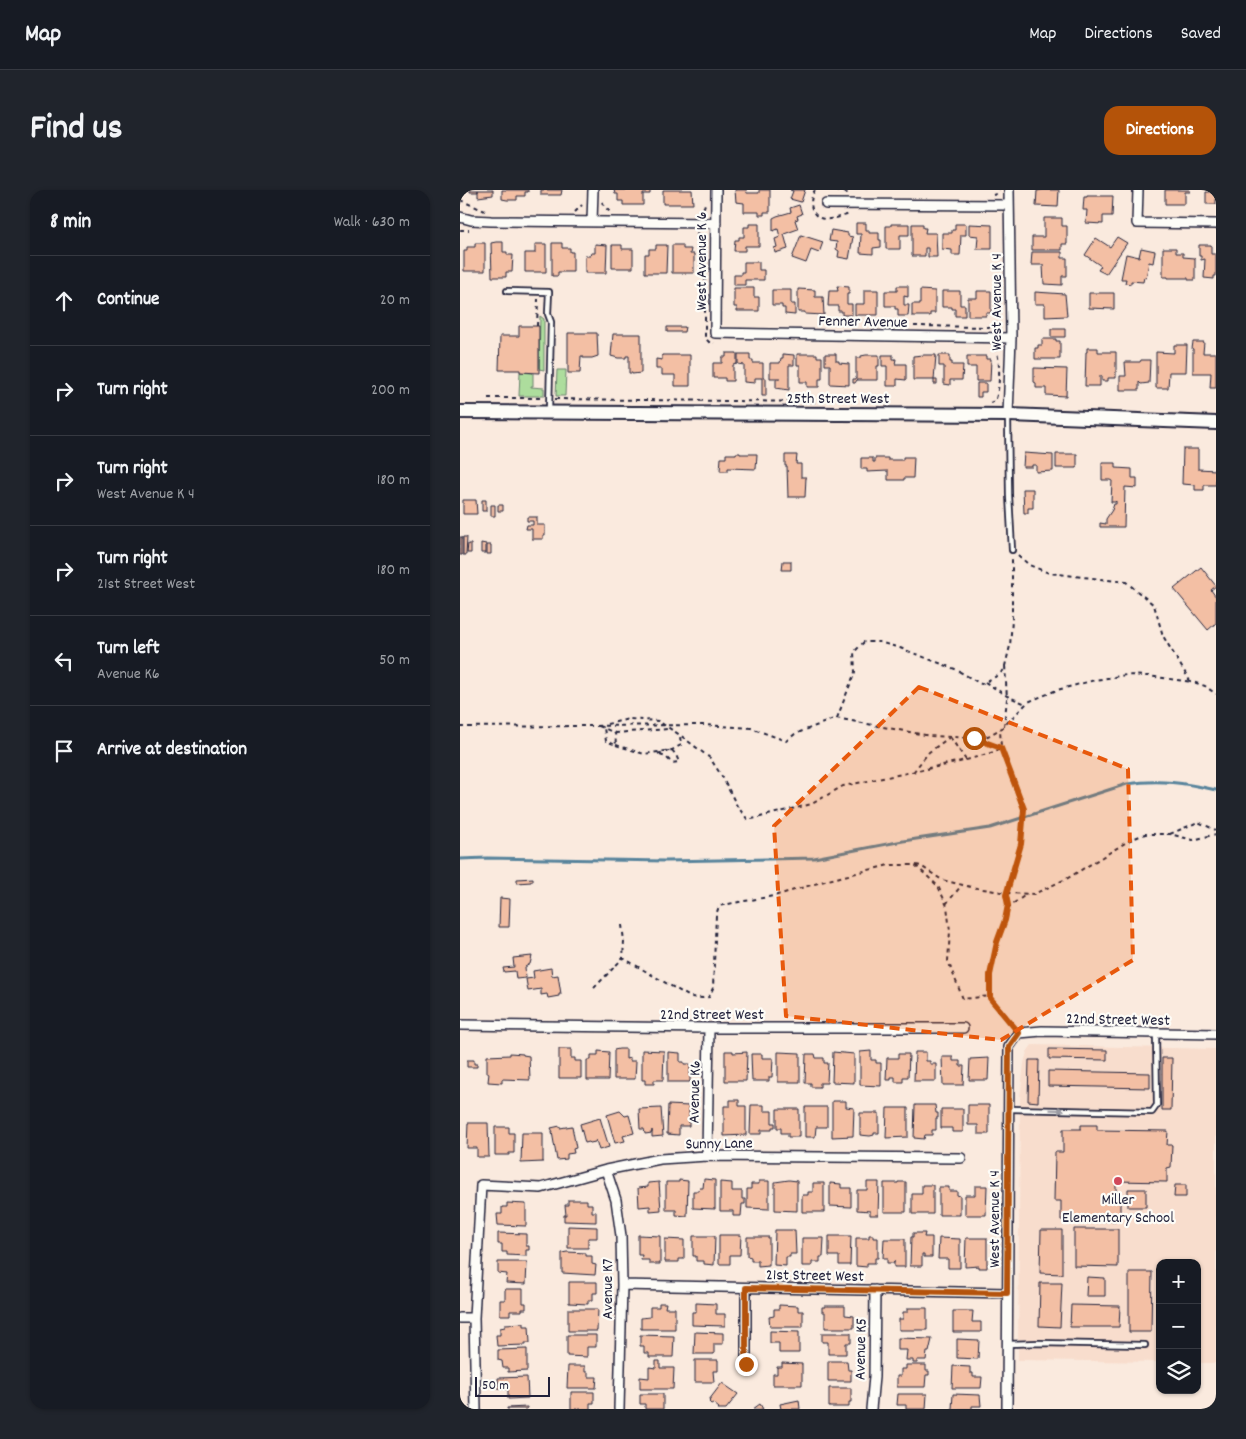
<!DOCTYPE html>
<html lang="en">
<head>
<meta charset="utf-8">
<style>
	:root { --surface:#171b24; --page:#20242c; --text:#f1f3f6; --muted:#9ea1a6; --line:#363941; --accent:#b45309 }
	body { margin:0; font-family:Dekko,sans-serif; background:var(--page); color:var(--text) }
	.controls { position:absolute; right:15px; bottom:15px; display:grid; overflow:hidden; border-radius:10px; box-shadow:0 1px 4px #0004 }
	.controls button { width:45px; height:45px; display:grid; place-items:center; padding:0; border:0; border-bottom:1px solid var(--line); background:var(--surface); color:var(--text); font:25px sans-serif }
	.scale { position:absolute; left:15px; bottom:12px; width:75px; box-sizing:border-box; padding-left:5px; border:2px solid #22223b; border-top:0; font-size:14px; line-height:18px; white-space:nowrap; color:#22223b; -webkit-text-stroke:4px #fdfcf7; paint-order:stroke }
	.stop { position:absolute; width:15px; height:15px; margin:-11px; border:4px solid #b45309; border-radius:50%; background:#fff }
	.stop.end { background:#b45309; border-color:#fff; box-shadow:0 1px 5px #0008 }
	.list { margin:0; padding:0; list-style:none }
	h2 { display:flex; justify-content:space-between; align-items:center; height:65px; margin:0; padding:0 20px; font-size:21px }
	h2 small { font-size:16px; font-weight:400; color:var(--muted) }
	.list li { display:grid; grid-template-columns:32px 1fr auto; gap:15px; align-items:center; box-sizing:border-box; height:90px; padding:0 20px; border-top:1px solid var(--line) }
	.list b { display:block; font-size:19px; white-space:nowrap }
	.list p { margin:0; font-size:16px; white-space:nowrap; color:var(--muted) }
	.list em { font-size:16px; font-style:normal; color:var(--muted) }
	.icon { flex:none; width:28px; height:28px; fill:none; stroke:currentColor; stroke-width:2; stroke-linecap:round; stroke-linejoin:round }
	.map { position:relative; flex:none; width:756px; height:1219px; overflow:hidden; border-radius:15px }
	header { display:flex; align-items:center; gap:30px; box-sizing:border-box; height:70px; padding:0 25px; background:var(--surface); border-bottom:1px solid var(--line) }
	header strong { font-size:24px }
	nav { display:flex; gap:28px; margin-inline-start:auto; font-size:18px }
	.intro { display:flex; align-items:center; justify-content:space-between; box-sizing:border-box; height:120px; padding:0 30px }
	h1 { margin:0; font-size:35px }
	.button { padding:12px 22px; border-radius:15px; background:var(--accent); color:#fff; font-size:18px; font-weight:700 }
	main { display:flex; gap:30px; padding:0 30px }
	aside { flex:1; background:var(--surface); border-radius:15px; box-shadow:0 1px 4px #0004 }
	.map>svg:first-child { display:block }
</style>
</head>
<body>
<header>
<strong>Map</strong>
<nav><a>Map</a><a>Directions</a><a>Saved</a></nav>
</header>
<div class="intro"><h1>Find us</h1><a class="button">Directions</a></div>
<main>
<aside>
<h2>8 min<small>Walk · 630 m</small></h2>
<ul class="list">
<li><svg class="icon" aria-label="ahead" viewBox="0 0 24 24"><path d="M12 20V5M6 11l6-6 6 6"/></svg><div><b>Continue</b></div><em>20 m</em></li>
<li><svg class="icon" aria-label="right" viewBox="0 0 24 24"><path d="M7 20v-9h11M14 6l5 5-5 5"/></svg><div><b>Turn right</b></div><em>200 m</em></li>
<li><svg class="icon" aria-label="right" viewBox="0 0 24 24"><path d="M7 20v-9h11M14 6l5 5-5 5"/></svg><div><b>Turn right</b><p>West Avenue K 4</p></div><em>180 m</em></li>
<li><svg class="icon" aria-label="right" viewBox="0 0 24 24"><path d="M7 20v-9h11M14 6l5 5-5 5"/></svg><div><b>Turn right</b><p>21st Street West</p></div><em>180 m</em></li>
<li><svg class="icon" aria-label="left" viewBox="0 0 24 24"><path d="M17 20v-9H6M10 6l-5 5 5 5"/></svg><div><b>Turn left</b><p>Avenue K6</p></div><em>50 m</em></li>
<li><svg class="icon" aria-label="arrive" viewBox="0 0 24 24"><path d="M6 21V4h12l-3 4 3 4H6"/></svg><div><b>Arrive at destination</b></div></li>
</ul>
</aside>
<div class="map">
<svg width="756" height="1219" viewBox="0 0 756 1219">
	<rect width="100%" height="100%" fill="#faeade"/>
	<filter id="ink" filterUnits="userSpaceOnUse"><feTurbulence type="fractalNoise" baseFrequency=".02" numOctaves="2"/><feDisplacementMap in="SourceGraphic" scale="10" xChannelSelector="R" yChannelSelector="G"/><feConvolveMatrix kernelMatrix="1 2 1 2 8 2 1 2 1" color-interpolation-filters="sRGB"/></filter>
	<g filter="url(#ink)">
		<!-- built -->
		<path fill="#f8ddcd" d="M572,855l184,4v314h-19v-100h-37v99l-142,-2 2,-262 4,-35 3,-11z"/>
		<!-- green -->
		<path fill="#addd9d" stroke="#68806c" d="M80,126l4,3v51l-5,-1z
			M97,180h9l-1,26h-9z
			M60,182l13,1v13h-2v1l13,1v8h-25z"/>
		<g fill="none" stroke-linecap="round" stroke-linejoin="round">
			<!-- stream -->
			<path stroke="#58849c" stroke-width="3" d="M0,669l27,-1 179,3 148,-3 89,-17 87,-13 137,-44c33,-5 58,-1 89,6"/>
		</g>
		<!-- building -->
		<path fill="#f3bfa4" stroke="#22223b" d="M10,0h23v5l-15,2v-7v2h-8z
			M42,0h26v2h-3v4h-8v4h-10l-5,-1z
			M81,0h21l-1,5h-20z
			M154,0h36v4h-7v11h-20v-4h-5v-7h-3z
			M203,0h29l1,14h-30z
			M275,0h11l1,3h12v-3h11v22h-6v3h-5v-3h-15v-9l-8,-1z
			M330,0h15l-4,12 -11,-3 3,-8z
			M583,0h16l-1,17 -22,-1 1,-15z
			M705,0h25v2h-5v12h-20z
			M750,0h6v14h-10v-12h4z
			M627,6h26l-1,20h-9v8l-17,-1 1,-13h-4l1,-13h3z
			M339,15l3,9 -5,2 1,3 -3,1 3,9 -14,5 4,15 -13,4 -1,-5 3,-1 -2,-8 5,-2 -2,-8 -5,2v-13l4,-2 14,-4 -1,-4z
			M584,28h18v8h5v18h-5v6h-30v-13h12z
			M396,33h10v7h3v3h10v7h2v7l-8,1v6l-13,-1 1,-19h-5z
			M289,34h10v22h-14v5h-11l1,-11h4v-3h5v-10h5z
			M431,34h18v11h-9v14h-14v-23h5z
			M452,34h11v4h3l-1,5h11l1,24h-9v-9h-3v8h-13z
			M495,34h11v11h-5l-1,20h-8v-5l-10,-1v-16h10v-3h3z
			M509,34l23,1v24h-15l1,-13 -9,-1z
			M371,40l17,3v3l5,1 -4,22 -11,-2 1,-6 -3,-2 1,-7 -8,-1z
			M341,45l22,7 -4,11 -8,-3 -5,13 -14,-5z
			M657,47l10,6 -21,31 -8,-4 3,-4 -16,-11 11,-17 14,9z
			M36,52h7v10h4v3h6l-1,17h-6v5h-14l-1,-34z
			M15,53h10v28h-21v-20h3v-4h8z
			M92,53h10v5h8v4h3v20h-15v4h-6z
			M75,54h11v28h-21v-19h10z
			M135,54l12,1 -1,28h-21v-17h5l1,-3h4z
			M152,55h10v4h11v19h-21z
			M196,55h11l-1,28h-21v-19h4v-5h7z
			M212,55h11v4h8l-1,5h4v19h-22z
			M739,55h12v9h5v22h-2v3l-10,-1 1,-19 -4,1v-4h-2z
			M681,58l14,3 -2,12 -4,-1 -3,16 -2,-1 -1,5 -12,-1v3l-6,-1 1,-4h-5l5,-25 13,3z
			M703,58h13v5h7v4l12,1v22h-7v-2h-20v-1h-5z
			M572,62h30v6h5v18h-5v9l-18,-1 -1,-19h-12z
			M284,72h15v8h5v10h-19v5h-11v-10h7v-3h3z
			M377,96l12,1v7h-2v10h5v11h-10v-4h-4v-5h-10l1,-15h9z
			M437,96h11v11l-4,-1v9h5l-1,11h-10v-7h-3v-3h-10v-15h12z
			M274,98h20v9h5v14h-22v-4h-3z
			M338,99l17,1v7h8l1,18 -19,-1v-2h-7z
			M312,100h19v14h4v11l-10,-1v-6h-3v-3h-10z
			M404,100h14v25h-23v-11h9z
			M460,100l15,1v22h-5v3h-18v-12h8z
			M482,101h18v14h5v11h-10v-7h-3v-2h-10z
			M517,101h14v22h-5v3h-18v-18h9z
			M575,102l30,2 2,22 -22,1v-13h-10z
			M629,103h25v16l-25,-1z
			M59,136h20v47l-19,-1v-2h-21l1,-34h19z
			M207,137h18l-1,5h-17z
			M591,139h14v8h-14z
			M108,143h29l1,23 -6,2h-9v-2h-2l-1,17h-12z
			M153,144h28v39l-9,1v-1h-3v-17h-3v2h-8l-7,-2z
			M582,149h14v2h4v18h-25v-11h3v-3h4z
			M733,152h11l-1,11h13v35h-6l1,-15h-18v-24h-1z
			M714,155h13l-1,27h-17l-1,16h-12v-36l18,1z
			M627,158h11v4h18v26h-8v3h-6v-5h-2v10h-15l1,-34h1z
			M266,163h11v11l-4,1v16h-8v-3h-12v-15h9v-6h4z
			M278,164h12v6h3v3h10v15h3v18h-4v-18h-7v5l-11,-1v-17l-6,-1z
			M323,164l11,1v10h-5v25l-13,-2v-9h4v-1h-10v-15h10l1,-5h2z
			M337,164h20v3h5v22h-3v8h-12v-5h-7v-17h-3z
			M365,164h11v7h3v2l10,1v21l-19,-1v-19h-5z
			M202,165h28v31h-15v-11h-13v-6h-6v-10l6,1z
			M406,165h13v11h-2v14h-20l-2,3h-2v-4h3v-21h5v-2z
			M422,165h11v4h3l-1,5h11v16l-9,-1v7h-10v-20h-5z
			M464,165h12l-2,25h3v4h-3v-4h-21v-24z
			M479,165h11v7h2v3h11l-1,15h-12v5l-6,-1v-18h-5z
			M507,166h19v3h5l-1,22h-14v-14h-9z
			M681,170h9l-1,23 -8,1 -2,-2v8h-19v-14h6l-1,-14h15z
			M574,178l33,1 -1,27 -20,-1v-7h-10v-5l-2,-1z
			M517,193h9v9h-5v5h-4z
			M723,259h15v20l18,1v15h-12v5h-9v-5l-13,-1z
			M276,263h4v1h17l-1,15 -28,-1v3h-8l1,-13h5v-4h10z
			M564,263l29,2v16l-17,1v-7h-4v2h-9z
			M596,264h21v14h-21z
			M325,265h12l-1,9h5v13h5l-1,20h-17l-1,-31h-2z
			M443,267h11l-1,21h-9v2h-16v-9l-21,1v-3h-6v-11h12v4h2v-4h13v2h15z
			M642,273h14v5l16,1v9h5v10l-12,-1 -1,40h-24v-4l6,1v-5l6,-9 2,-6h2v-3l-1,1h-4l1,-21 -2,-1h-8z
			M563,299h10v19h-5v5h-4z
			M3,310h13l1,14h-14z
			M22,310h4v11h-4z
			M31,315h4v11h-4z
			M38,315h5v6h-5z
			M67,327h10v8h8v10h-2v4h-11v-10h-6l1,-4h6v-4h-6z
			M0,347h2v18h-2z
			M3,347h4l-1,18h-3z
			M21,353l5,1v9h-5z
			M8,354h3v9h-4z
			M27,355h4v9h-4z
			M323,371h8v9h-9z
			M741,377l15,19 -5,4 5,7v26l-8,7 -34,-41z
			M73,688v3h-2v1l-14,1v-4z
			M40,708l10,1 -1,28h-10z
			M72,766l-2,8 -5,3 1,11 -10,1 -1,-8 -11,1 -1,-4 11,-1 -1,-9z
			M91,778l1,8 6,-1 3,19h-2v2l-11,2 -1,-4 -6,1v-6l-13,2 -2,-12 8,-1 -1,-7z
			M99,859h12v9h4v3h6v17h-22z
			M159,859h7v10l4,-1v3h6l-1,18h-21v-29z
			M589,859l58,1v10l-58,-1z
			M182,860l22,1 -1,29h-9v4h-9v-4h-3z
			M138,861l11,1 -1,28h-21v-20h4v-5h7z
			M265,861h8v2l14,-1 -1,29h-21z
			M411,861v9h5v3h5v23l-21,-1v-33z
			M208,862l12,1v9h4v2h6v18h-22z
			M318,862l22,1v29h-22z
			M373,862l21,2v29l-22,-1z
			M455,862h11v9h4v3h6v17h-22z
			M50,863l13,1v1l6,1 1,24 -28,-1v4l-14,-1 1,-9h-2v-17l23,-1z
			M291,864h11v4h11l-1,19h-3v4h-17z
			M346,864h9l1,4h8v5h4l-1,20h-7v4h-9v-4h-6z
			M438,864h11l-1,23h-5v5h-8v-5h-4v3h-5l1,-22h11z
			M482,867h11v4h7v5h4l-1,19h-20z
			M529,868l-1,22h-19l1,-21z
			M702,868h10l-1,52h-9z
			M7,870h7v4h3v3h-10z
			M569,870h10l-1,42 -10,-1z
			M588,881l102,2v15l-102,-2z
			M270,910h9v6h7v29l-22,1v-30h6z
			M372,911h14v6l8,1 -1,28 -21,1z
			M208,915l21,1v20h-10v9l-12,-1z
			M291,915h13v6h8v12h3v4h-3v3h-11v4h-11z
			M455,915h20l1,8h2v5h-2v12h-4v5h-7l-1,4 -10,-1z
			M508,915h21v29h-11v-9h-10z
			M345,917h22v20h-11l-1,10h-10z
			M201,918l2,28 -11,1v-7v3l-7,1 -1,-5h-4l-1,-20z
			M427,918h21v29l-22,1z
			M317,919h22v28h-11v-4h-7v-5h-4z
			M481,919h22v23h-11v-4h-11z
			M160,921l5,5 4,-1 5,18 -11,3 2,5 -10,2 -8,-28z
			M400,923h19v20h-5v2l-4,1 -10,-1z
			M140,928l9,29 -10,3 -3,-10 -1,2 -5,1 -1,-1 -4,1 -5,-19z
			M8,933h20l1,34h-12v-9h-10z
			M621,935h16v5l71,1 -1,14h5l-1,22 -4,1v14l-51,-1v19h4v21h-22v-2h-3v2l-34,-1v-19h-7l1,-49h8v-23h18z
			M100,936v2l12,-2 4,22 -3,1 1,4 -7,1v5l-10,1 -5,-28h1l-2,-4z
			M35,937h14v6h5v20h-5v2h-14z
			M62,943h21v29l-22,1z
			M244,989l11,1v29l-22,-1v-17h6l1,-3h3z
			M219,990l9,1 -1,35 -11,-1v-5h-10v-28h13z
			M329,990l8,1v30l-22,-1v-28z
			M299,991h10v28l-22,-1v-19h4v-5h8z
			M199,992l2,28 -11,1v-5l-11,1 -1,-19 10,-1v-4z
			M260,992l12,1v8h10v8h3v5h-3l-1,12h-8v-5h-13z
			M407,992h12l-1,33h-8v-4l-13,-1v-20h10z
			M438,992h8v30h-22v-29h14z
			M353,993h11v29h-22v-17h6v-3h5z
			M370,993l11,1v4h10v19l-21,-1z
			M462,995h11v29h-21v-20h10z
			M715,995h11v12h-12z
			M515,996h12l-1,29h-21v-20h10z
			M479,997h10v4h8v4l3,1v19h-21z
			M668,999h18v18h-18z
			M108,1010h19v4h5v8h4v10l-32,-1v-6h2l-1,-10h3z
			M47,1013l19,1v22l-28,-1 -1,-11h5v-7h5z
			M108,1036l29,1v11h-9v10h-20z
			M614,1039h44v38l-44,-1z
			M315,1040h20l1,24h-6v3h-4v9l-12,-1z
			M581,1040h21v44l-22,-1z
			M38,1043l28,1v12h3v4h-3v6l-19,-1v-3h-5v-8h-4z
			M453,1043h12l-1,4h8v20h-8v-3h-2v12h-12l1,-29h2z
			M178,1045l22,1v28h-11v-4h-8l1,-5h-4z
			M259,1045h22l-1,20h-10v9h-11z
			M409,1045h4v3h5v20h-3v5h-8v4l-11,-1v-28h13z
			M233,1046h22l-1,29 -10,-1v-3h-8v-5h-3z
			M369,1046h22l-1,29h-11v-9h-10z
			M287,1047h22v28l-11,1v-5h-7v-4l-4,-1z
			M342,1048h22l-1,19h-3v5h-8v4h-10z
			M479,1048l21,1v29h-12v-9h-10z
			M506,1048h21v30h-8v-2l-14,1z
			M205,1049l19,1v19h-5v3h-14z
			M424,1049h21v28h-11v-6v2h-7v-5h-4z
			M107,1062l19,1v3h6v8l4,1 -1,10 -33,-2v-20z
			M38,1072h29l-1,22 -20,-1 1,-9 -9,-1z
			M669,1082h23l-1,60h-22z
			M627,1087l18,1v18h-19z
			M109,1092h28v11h-4v7h-5v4l-19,-1z
			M580,1093h22l-2,44 -21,-1z
			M45,1099h18v14h3v6h-4v2h-12v4h-10v-15h5z
			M199,1113h7l-1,5h10v21h-34v-11l9,-1v-10h9z
			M236,1113l20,1v10h9v12l-33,-1v-13h4z
			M319,1115l19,1v5h5v16h-33l-1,-10 5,-1v-7h5z
			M611,1115l49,1 -1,21h-49z
			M365,1116h20v9l9,1v12h-29v-16h-3v-5h3z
			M448,1118h19v22h-28v-11h4v-7h5z
			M108,1119h30l-1,22h-29z
			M493,1121h20l-1,11h9v10h-28z
			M64,1133v3h5l1,17h-5v2l-28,1 -1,-11h4v-7l5,-1v-3z
			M310,1141l29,1v21h-20v-10h-9z
			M235,1142l28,1v11h-9v10h-20z
			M362,1143h29v10h-5v11h-18v-12h-6z
			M107,1145h29v12h-9v10l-20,-1z
			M180,1145l34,1 -1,21h-24v-4h-5v-7h-4z
			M438,1148l34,1 -3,13h-2l-1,8h-9v3h-4v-3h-7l1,-10h-9z
			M497,1149l22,1 -1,19 -21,-1z
			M67,1159v22l-19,1v-4h-5l-1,-7 -4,-1v-10z
			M235,1170h23v11h-5l1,11h-19z
			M196,1171h4v7h14l-1,21h-33v-12l9,1v-11l7,1z
			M368,1171h19l1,9h3v11h-23z
			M322,1173l20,1v21h-29v-11h4v-7h5z
			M446,1175h20v6h3v4h-3l-1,12h-28v-11h4v-7h5z
			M108,1176h17v6h3v5h9l-1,11h-29z
			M493,1176l17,1v6h3v4h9l-1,11h-29z
			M67,1187l1,21 -20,1v-10h-9l-1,-11z
			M262,1193l16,11 -12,15h-8l1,-1 -6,-5 -2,1 -2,-2 1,-1 -1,-1z
			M369,1198h22v14h-2v5h-20z
			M111,1202h23v11h-4v6h-19z
			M180,1204h23v15h-18v-5h-5z
			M438,1204h29l-1,15h-20v-4h-9z
			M493,1204l27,1 1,11h-9v3h-20z
			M339,1210l1,9h-19l-1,-5z
			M300,1214l3,5h-10z
			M67,1217v2h-20v-1z"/>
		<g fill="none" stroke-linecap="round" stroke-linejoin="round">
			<defs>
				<path id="lane" d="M47,101l42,1 -1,22 3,8 -2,88
					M548,226l1,79 3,55
					M548,919l144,3 5,-7 -1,-71
					M547,1154l32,-1 106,2"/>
				<path id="street" d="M256,0l-1,143 296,5
					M678,0l-1,33 79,1
					M366,14l183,1
					M0,27l11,3 20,1 225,2
					M132,32l1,-32
					M548,225l3,-77 -2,-148
					M0,835l249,3h254
					M247,966l2,-128
					M146,980l10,30 5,36 1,49 -3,124
					M162,1095l385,8
					M286,1098v76
					M0,1128h14
					M16,1219l-2,-91 7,-133 60,3 65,-18 54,-11 47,-3 254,2
					M411,1219l3,-32 1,-87
					M547,1219l2,-362 10,-14 23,-2 174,3"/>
				<path id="secondary" d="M0,222l548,3 208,8"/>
			</defs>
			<!-- lane casing -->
			<use href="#lane" stroke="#22223b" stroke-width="8"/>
			<!-- street casing -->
			<use href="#street" stroke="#22223b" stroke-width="12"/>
			<!-- secondary casing -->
			<use href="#secondary" stroke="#22223b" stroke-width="16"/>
			<!-- path -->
			<path stroke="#22223b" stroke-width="2" stroke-dasharray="4 4" stroke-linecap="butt" d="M355,0c-7,10 -5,28 10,29 8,1 17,-3 25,-5
				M376,0l15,4
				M533,5l3,-1 3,-4
				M0,10l25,11
				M142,12l2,4 6,6
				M115,22l7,-7
				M237,23l7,-6 2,-6
				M0,40h9
				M236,43l6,3 3,7v95l4,4 5,1
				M77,136l1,-27
				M454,136l74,1c7,-1 10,-5 11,-11l1,-51
				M28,208h55
				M95,209l263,3
				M530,213l5,-2c5,-10 6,-44 0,-53
				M558,365l11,10 20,8 77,9 28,23 9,31 27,45 15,5 11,8
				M525,492l22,14 19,8
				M377,528l18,-46 -1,-20 10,-10h15l21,6 55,21 26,15 14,-7 9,-7 6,-24 2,-26v-62
				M147,534l22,-5 29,2 22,14 30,23 13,20 14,28 11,14 64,-16 31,-18 113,-23 38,-11 7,-4 -1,-19
				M139,536l16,7 1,12 -10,-4 -2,-13
				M544,536l3,-27 -2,-34
				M0,537l244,-2 47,3 35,13 9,-7 41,-16 95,18 43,2 14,-2 14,-8 26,-26 29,-12 38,-10 31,-5 22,1 44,6
				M155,543l53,-4
				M490,547l16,23 -52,11 15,-19z
				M518,549l23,9 22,61 -2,35 -15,51 2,10 -3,15 -8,22 -7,33v23l23,28
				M156,555l28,9 28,-4 9,-5 -1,-9
				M212,560l4,5 3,7 -7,1 -6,-6 -9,-3z
				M710,644l28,-12 18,8
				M456,675l5,1 21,14 29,7 36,6 27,1 34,-16 62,-38 15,-6h25l23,6 23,-6
				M486,714l16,-19
				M547,718l20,-14
				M162,735l2,16 -1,17 67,39 13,1 6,-1 4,-9 3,-73 3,-9 14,-3 41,-7 54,-16 61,-15h26l23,21 9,20 3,25 -2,30 15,38 27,-3
				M134,798l29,-30"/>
			<!-- lane -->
			<use href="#lane" stroke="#fdfcf7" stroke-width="4.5"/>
			<!-- street -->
			<use href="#street" stroke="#fdfcf7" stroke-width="9"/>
			<!-- secondary -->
			<use href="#secondary" stroke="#fdfcf7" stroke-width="12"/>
		</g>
		<!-- one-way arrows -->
		<defs><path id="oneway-solid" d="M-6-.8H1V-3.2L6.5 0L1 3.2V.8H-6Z" transform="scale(1.25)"/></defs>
		<use fill="#9a9aa2" href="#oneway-solid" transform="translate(597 920) rotate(1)"/>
	</g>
	<g fill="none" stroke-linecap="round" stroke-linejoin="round" filter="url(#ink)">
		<!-- route -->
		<path stroke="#b45309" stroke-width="6" d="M286,1174v-76l261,5 2,-246 10,-14 -29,-35v-23l7,-33 8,-22 3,-15 -2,-10 15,-51 3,-35 -23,-61 -27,-10"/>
	</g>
	<!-- marked area -->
	<path fill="#e8590c" fill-opacity="0.2" stroke="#e8590c" stroke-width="4" stroke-dasharray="10 6" stroke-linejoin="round" d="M459,497l209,82 5,191 -132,80 -215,-24 -12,-190z"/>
	<!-- markers -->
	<circle fill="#d1495b" stroke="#fdfcf7" stroke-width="2" cx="658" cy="991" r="5"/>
	<g text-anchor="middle" stroke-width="4.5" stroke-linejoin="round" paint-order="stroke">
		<!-- street labels -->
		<g font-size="16" fill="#22223b" stroke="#fdfcf7">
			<text transform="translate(240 71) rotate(-90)" y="6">West Avenue K 6</text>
			<text transform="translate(535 112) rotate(-90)" y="6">West Avenue K 4</text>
			<text transform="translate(403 130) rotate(1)" y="6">Fenner Avenue</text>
			<text x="378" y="213">25th Street West</text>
			<text x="252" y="829">22nd Street West</text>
			<text transform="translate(658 828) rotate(1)" y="6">22nd Street West</text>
			<text transform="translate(233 902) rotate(-89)" y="6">Avenue K6</text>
			<text transform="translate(259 952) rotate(-1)" y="6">Sunny Lane</text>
			<text transform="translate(533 1029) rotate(-90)" y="6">West Avenue K 4</text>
			<text transform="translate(355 1084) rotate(1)" y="6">21st Street West</text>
			<text transform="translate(146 1099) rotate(-90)" y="6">Avenue K7</text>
			<text transform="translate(399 1159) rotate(-89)" y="6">Avenue K5</text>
		</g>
		<!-- poi labels -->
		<g font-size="16" fill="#22223b" stroke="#fdfcf7">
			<text x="658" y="1014">Miller<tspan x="658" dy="18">Elementary School</tspan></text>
		</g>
	</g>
</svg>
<div class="controls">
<button>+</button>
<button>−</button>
<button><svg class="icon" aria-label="layers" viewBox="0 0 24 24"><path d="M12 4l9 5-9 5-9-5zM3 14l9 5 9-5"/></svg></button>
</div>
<div class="scale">50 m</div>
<div class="stop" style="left:514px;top:548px"></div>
<div class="stop end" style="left:286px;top:1174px"></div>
</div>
</main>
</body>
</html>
